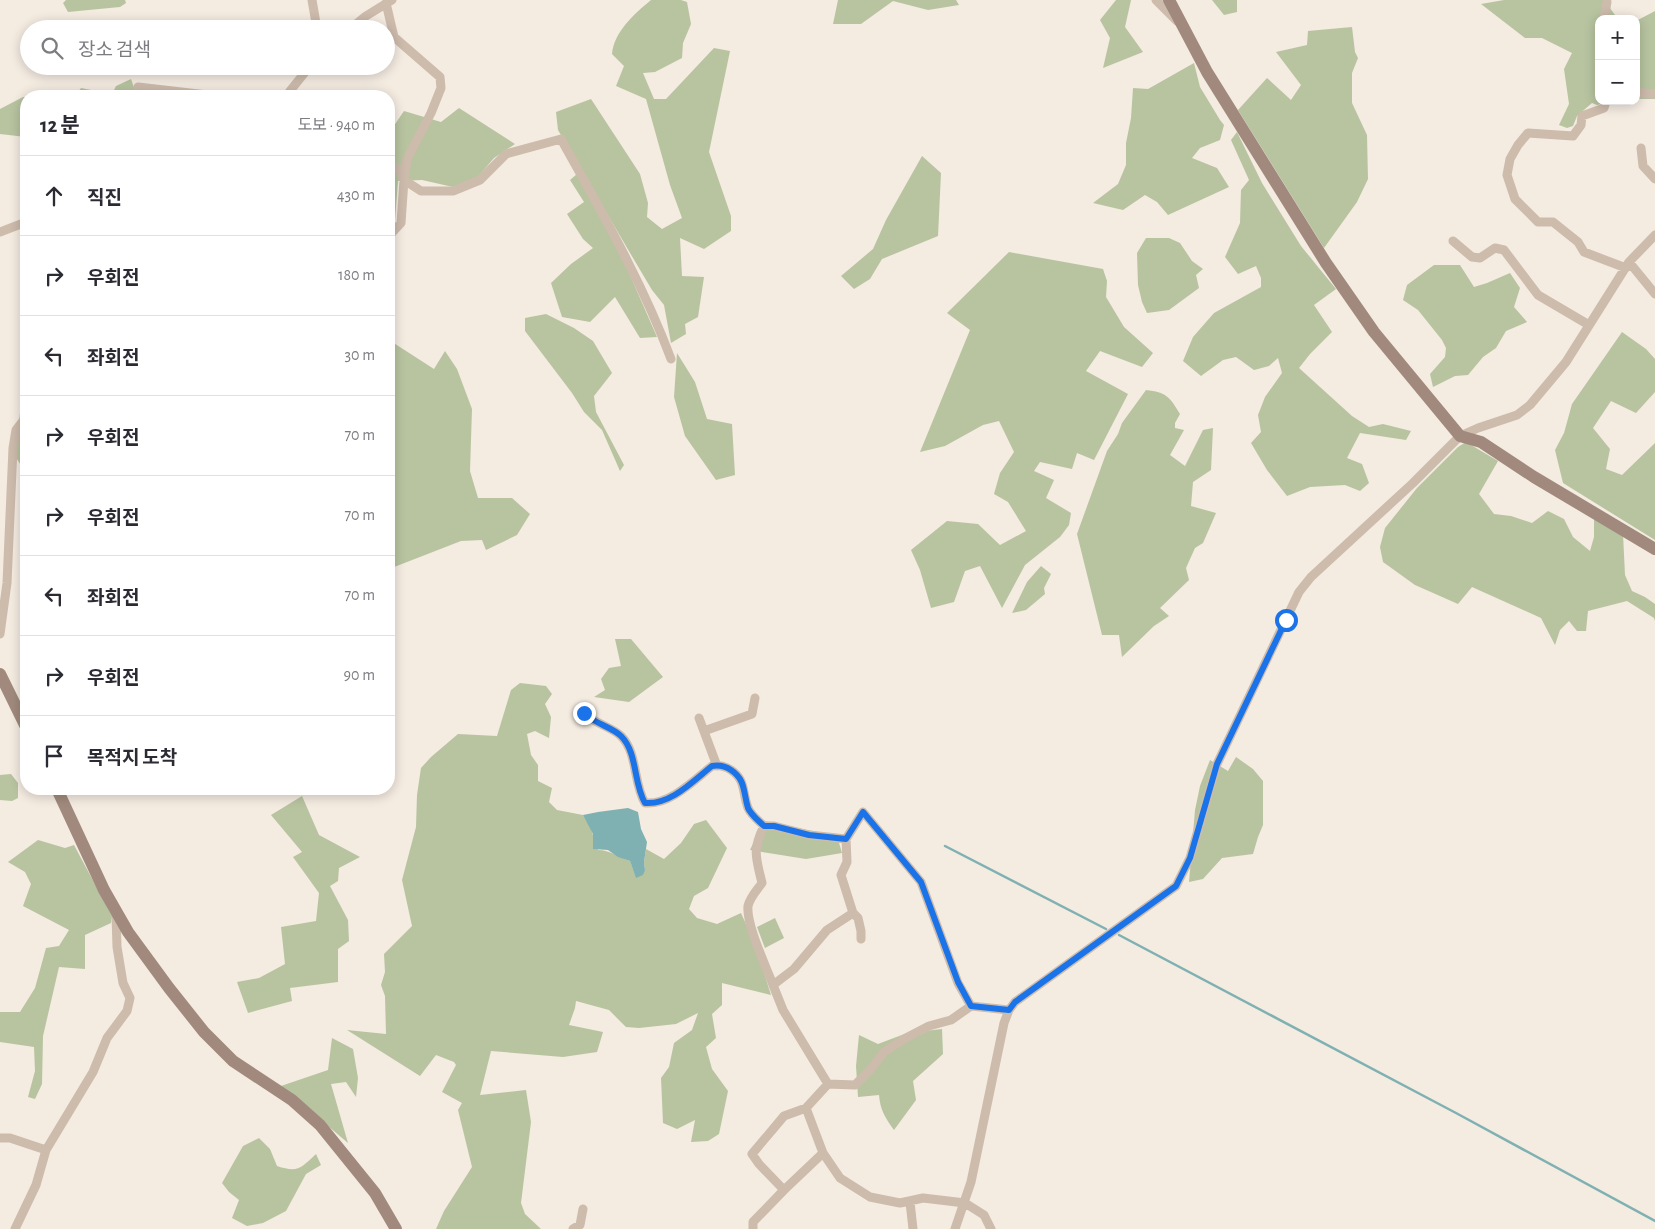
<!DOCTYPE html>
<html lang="ko">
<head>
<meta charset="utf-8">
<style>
	:root { --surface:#fff; --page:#f7f7f7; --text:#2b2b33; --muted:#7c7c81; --line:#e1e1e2 }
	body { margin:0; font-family:"Alegreya Sans","Noto Sans KR",sans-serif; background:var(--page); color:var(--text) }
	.controls { position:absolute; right:15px; top:15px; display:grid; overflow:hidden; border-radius:10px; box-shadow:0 2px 12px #0003 }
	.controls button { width:45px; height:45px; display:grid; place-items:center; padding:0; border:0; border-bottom:1px solid var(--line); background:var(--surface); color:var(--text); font:25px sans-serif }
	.stop { position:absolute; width:15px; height:15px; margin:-11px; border:4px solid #1a73e8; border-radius:50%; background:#fff }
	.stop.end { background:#1a73e8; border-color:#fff; box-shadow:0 1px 5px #0008 }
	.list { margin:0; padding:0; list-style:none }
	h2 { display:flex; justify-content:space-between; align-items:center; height:65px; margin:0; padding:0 20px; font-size:21px }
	h2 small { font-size:16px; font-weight:400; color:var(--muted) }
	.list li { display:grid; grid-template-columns:32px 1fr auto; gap:15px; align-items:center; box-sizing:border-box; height:80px; padding:0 20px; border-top:1px solid var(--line) }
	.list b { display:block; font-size:19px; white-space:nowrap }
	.list em { font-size:16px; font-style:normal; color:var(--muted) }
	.icon { flex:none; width:28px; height:28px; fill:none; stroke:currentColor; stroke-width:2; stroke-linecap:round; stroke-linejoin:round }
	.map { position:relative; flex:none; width:1655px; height:1229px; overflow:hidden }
	.search { position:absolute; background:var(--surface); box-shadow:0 2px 12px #0003; left:20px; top:20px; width:375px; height:55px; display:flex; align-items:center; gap:12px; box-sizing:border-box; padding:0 18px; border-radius:28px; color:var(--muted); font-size:19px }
	.panel { position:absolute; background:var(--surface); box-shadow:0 2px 12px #0003; left:20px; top:90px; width:375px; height:705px; border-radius:20px }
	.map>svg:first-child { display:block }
</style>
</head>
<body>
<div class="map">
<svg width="1655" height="1229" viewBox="0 0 1655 1229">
	<rect width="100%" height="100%" fill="#f4ebe1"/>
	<!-- green -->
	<path fill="#b8c4a0" d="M66,0h59l1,3 -6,4 -52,5 -5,-9z
		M651,0h30l6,2 4,22 -8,19 -1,15 -27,14 -12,1 11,26h12l48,-51 16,3 -21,101 22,64v15l-27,18 -24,-11 2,38 22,1 -6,40 -13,7 1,10 -15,9 -7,-38 -12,-15 -19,-32 -75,-128 -2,-18 35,-13 49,75 8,29 -1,14 15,12 20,-11 -12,-33 -24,-86 -30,-13 8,-20 -12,-12c2,-22 22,-40 39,-54z
		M838,0h118l3,5 -31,5 -35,-9 -32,23h-28z
		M1116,0h15l-6,27 18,25 -40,16 7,-30 -10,-18z
		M1212,0h25v12l-13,3z
		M1504,0h100l14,19h-19v82h17l-19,4 -5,-2 -15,13 -4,10 -6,2 -8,-3 10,-21 -5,-35 8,-16 -30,-15h-17l-44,-34z
		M1655,11v88h-19v-78z
		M1352,27l3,25 3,6 -6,15v30l15,32 1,44 -11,23 -33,46 -86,-138 29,-32 24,22 10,-15 -25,-33 31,-7 1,-14z
		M1194,63l6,24 20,33 4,5 -4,15 -20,8 -8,10 25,10 12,19 -61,28 -11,-13 -12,-7 -22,15 -30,-7 25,-19 8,-19v-22l5,-25 2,-30 15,1z
		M131,79l6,17h-62l6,-8 31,6 4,-8z
		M23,97h3v40l-26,-3v-25z
		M459,108l56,36 -21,14 -18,21 -23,8 -31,-7 -24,1 -3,40 -6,7v-95l15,-22 37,11z
		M1237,132l25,51 39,63 35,43 -22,16 18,27 -22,22 -11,14 53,48 17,11 14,-3 28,7 -5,9 -46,-7 -13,25 15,6 7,19 -9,8 -15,-6 -35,2 -23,9 -20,-26 -16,-27 10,-11 -3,-17 7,-18 17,-24 -4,-15 -9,8 -15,4 -18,-13 -13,3 -22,16 -18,-15 10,-24 21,-24 47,-26v-9l-5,-12 -18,8 -13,-17 15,-34 1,-33 8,-10 -18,-40z
		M922,156l19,17 -3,63 -56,23 -12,20 -16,10 -13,-13 32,-27 13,-29z
		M577,174l46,85 34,78 -17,1 -25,-41 -25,25 -28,-5 -11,-34 20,-19 22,-16 -10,-9 -16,-25 17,-12 -14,-22z
		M1146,238h23l11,5 12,18 11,8 -7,6 3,13 -30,22 -22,3 -5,-11 -4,-17 -1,-32z
		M1009,252l94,17 4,12 -1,16 18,30 29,26 -11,14 -42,-16 -14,20 42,23 -34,66 -17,-7 -5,16 -32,-7 -6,9 20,9 -8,18 25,15 -2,12 -9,12 -35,28 -23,43 -22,-42 -15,5 -11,31 -23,6 -11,-38 -9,-20 36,-29 31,3 22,21 26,-14 -18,-29 -14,-8 6,-21 14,-21 -15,-31 -16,4 -38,21 -25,6 50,-122 -23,-17z
		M1434,265h26l14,22 13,-4 23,-10 10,15 -6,19 13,15 -21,9 -10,17 -13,9 -15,18 -13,1 -22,11 -3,-13 15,-17 1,-9 -4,-8 -24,-30 -15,-10 4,-15z
		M546,314l28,14 19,13 19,32 -18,23 2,16 28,53 -4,6 -18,-41 -18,-18 -12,-19 -47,-62v-13z
		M1622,332l24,17 9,10v33l-19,21 -25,-12 -18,27 17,21 -4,20 16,6 33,-32v97l-92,-57 -8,-33 9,-17 8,-29z
		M389,340l45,29 11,-18 12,18 15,40 -2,62 8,27h34l18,16 -13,21 -31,15 -4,-10 -21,1 -72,28z
		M677,353l18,29 12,37 25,5 3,51 -19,5 -31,-44 -11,-39z
		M1146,390c20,2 24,7 34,24l-5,9v5l9,2 -14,25 15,11 18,-36 10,-2 -2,42 -18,12 -2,24 25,7 -13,30 -8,5 -9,20 3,12 -29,28 9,8 -15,10 -32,31 -3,-22h-17l-25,-101 30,-83 11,-17 4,-11z
		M26,404v65l-4,-2 -7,-11 5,-43z
		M1466,442l32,19 -19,33 15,20 17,2 21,7 16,-12 16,8 9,18 17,14 4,-14v-20l29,17 2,41 7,16 13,6 10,7v17l-1,-3 -27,-17 -39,10 -2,20h-9l-8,-10 -9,9 -5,15 -14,-27 -69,-31 -14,17 -43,-19 -32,-23 -3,-15 5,-19 32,-40 41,-41z
		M1041,566l10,8 -7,14 1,6 -19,16 -14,3 15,-31z
		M615,639h16l32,38 -34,25 -35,-5 11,-7 -4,-11 8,-11 12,-2z
		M520,683l26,3 6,8 -7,10 6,13 -2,21 -14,-7 -8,3 4,21 7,10v16l14,7 -3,14 8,8 26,5 7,11 8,24c12,0 20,7 32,11l6,16 9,-7 -1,-8 2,-13 18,10 17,-16 13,-19 12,-4 21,28 -19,40 -14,8 -5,13 8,9 20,6 24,-11 14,31 16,51 -49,-12v22l-10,9 4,24 -10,9 6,22 16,22 -9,43 -11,7 -17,1 4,-22 -18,9 -14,-6 -2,-45 8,-11 5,-24 18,-13 6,-17 -22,11 -37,4 -13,-1 -17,-17 -33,-9 -1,7 -6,17 34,7 -6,20 -34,5 -72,-6 -11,44 46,-5 5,32 -10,81 4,11 16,15h-105l8,-18 28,-44 -14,-57 4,-7 -20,-11 14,-27 -2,-3 -18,-7 -16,21 -73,-46 39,4 -1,-38 -4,-11 4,-13 -1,-18 28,-28 -10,-46 14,-53 1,-32 4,-27 10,-11 27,-23 39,2 14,-46z
		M1236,757l17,12 10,12v44l-5,12 -5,17 -31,4 -19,21 -14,3 6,-72 5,-24 10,-26 18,11z
		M11,774l7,9v15l-6,3 -12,-1v-25z
		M302,796l17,39 41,22 -21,11 -1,13 -8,5 18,34 1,21 -11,8v33l-48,6 2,13 -44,12 -11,-31 22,-4 26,-14 -4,-37 35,-6 3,-28 -26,-36 9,-5 -31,-37z
		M764,821l73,15 5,17 -36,6 -56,-9z
		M38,840l27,8 9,-3 38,71 -1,7 -26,12v34l-26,-2 -16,69 -1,48 -7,15 -7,-2 7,-26 -1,-24 -34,-5v-30h20l15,-24 11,-40 13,-2 10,-16 -46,-24 8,-22 -6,-12 -17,-10z
		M775,918l9,20 -19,10 -8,-21z
		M942,1029l1,25 -30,27 3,19 -22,30c-8,-11 -14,-20 -15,-35l-21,2 -2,-31 3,-31 19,9 29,-11z
		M332,1038l21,11 5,29 -2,19 -10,-15 -15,2 17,59 -67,-57 47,-16z
		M259,1138l11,11 7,17c21,7 24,2 39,-12l5,11 -15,9 -20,37 -23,12 -16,3 -15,-8 7,-18 -10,-8 -7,-9 21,-37z"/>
	<!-- water -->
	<path fill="#7fb0b2" d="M628,808l10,4 3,17 6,13 -3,20 1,8 -2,5 -7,3 -6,-17 -12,-4 -10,-7 -15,-1v-15l-10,-19 15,-3z"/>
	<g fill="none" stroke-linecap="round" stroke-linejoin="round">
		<!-- stream -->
		<path stroke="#7fb0b2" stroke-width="2.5" d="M945,846l161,83
			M1119,935l337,178 199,108"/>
		<!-- street -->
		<path stroke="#cdbbac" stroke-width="9" d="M312,0l5,29
			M1156,0l21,21
			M386,3l8,34 46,40 1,11 -10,25 -24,46 -3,21 -3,43 -12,13
			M1604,19l3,-17
			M350,29l16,-13 26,-16
			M138,87l78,9
			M1636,92l19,2
			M286,96l24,-30
			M1606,101l-2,7 -22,8 -1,9 -8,11 -45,-3 -10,12 -8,14 -3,16 8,24 23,23h15l25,20 6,10 42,16
			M1641,148l2,18 12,13
			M389,164l9,5 6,11 17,11h32l27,-11 26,-26 55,-15c40,72 81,142 110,220
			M0,232l26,-10
			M1453,241l19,16 8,1 15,-10 9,2 34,45 51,30
			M1629,262l26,32
			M0,634l7,-51 6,-135 3,-18 10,-13
			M584,713c11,11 28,14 37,23 17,17 12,47 24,67 25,2 48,-22 67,-37 6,-1 13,0 19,4 15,10 11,22 17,38 3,7 11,13 16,18h10l35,9 37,4
			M699,718l18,48
			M704,731l48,-17 3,-16
			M764,826c-12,24 -8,32 -2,57 -5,7 -12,14 -14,23 -2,19 18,60 25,79
			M861,939v-8l-3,-13 -5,-5 -12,-38 6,-13 -1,-23 17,-27 58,70 37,101 13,23 38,4
			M971,1006l-20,14 -22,6 -23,12 -21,13 -16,20 -14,14 -27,-1 -22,24 17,45 17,25 30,19 30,6 23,-5 42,5 19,12 7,14
			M828,1084l-45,-74 -10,-25 21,-16 33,-39 26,-17
			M0,1138h10l36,12
			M784,1190l-25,-26 -7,-10 32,-38 22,-8
			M910,1202l3,27
			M15,1229l21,-44 10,-35 47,-78 14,-34 20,-27 3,-13 -7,-15 -6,-36 -1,-33
			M573,1229l7,-4 3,-16
			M753,1229v-7l31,-32 39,-37
			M955,1229l16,-47 33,-159 5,-13 6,-8 161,-116 14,-28 27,-94 82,-172 12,-15 102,-94 47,-47 18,-8 39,-13 13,-10 36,-43 63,-100 26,-27"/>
		<!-- secondary -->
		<path stroke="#a18a7d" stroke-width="12" d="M1169,0l38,72 119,191 48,69 86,104 21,6 53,35 121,72
			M0,674l26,53
			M57,789l47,101 24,42 41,56 35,44 29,29 59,39 28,25 55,68 21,36"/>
	</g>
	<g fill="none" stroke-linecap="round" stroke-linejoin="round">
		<!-- route -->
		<path stroke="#1a73e8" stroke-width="6" d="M584,713c11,11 28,14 37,23 17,17 12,47 24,67 26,2 48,-22 67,-37 6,-1 13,0 19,4 15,10 12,22 17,38 3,7 11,13 16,18h10l35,9 37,4 17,-27 58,70 37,100 13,24 38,4 6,-8 161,-116 14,-28 27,-94 69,-144"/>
	</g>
</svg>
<div class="controls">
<button>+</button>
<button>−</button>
</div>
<div class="stop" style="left:1286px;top:620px"></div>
<div class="stop end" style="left:584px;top:713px"></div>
<div class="search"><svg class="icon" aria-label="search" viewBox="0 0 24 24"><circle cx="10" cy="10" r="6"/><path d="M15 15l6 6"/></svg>장소 검색</div>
<section class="panel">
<h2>12 분<small>도보 · 940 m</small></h2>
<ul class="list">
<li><svg class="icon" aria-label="ahead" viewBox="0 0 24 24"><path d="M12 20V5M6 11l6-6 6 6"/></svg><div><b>직진</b></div><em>430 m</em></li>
<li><svg class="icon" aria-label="right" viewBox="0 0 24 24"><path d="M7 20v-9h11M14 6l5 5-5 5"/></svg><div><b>우회전</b></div><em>180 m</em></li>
<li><svg class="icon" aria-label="left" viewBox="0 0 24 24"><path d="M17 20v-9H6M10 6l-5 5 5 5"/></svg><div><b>좌회전</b></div><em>30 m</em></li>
<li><svg class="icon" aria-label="right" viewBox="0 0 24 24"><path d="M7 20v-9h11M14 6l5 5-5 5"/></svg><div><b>우회전</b></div><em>70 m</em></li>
<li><svg class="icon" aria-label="right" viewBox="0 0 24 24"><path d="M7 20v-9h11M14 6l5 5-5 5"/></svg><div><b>우회전</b></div><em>70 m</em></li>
<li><svg class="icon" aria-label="left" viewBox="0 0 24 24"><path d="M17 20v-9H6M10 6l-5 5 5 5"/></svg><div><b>좌회전</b></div><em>70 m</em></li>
<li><svg class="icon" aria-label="right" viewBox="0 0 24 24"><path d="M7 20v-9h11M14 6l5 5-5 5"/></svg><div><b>우회전</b></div><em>90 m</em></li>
<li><svg class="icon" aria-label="arrive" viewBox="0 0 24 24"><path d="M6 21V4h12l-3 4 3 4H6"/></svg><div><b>목적지 도착</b></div></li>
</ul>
</section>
</div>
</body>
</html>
